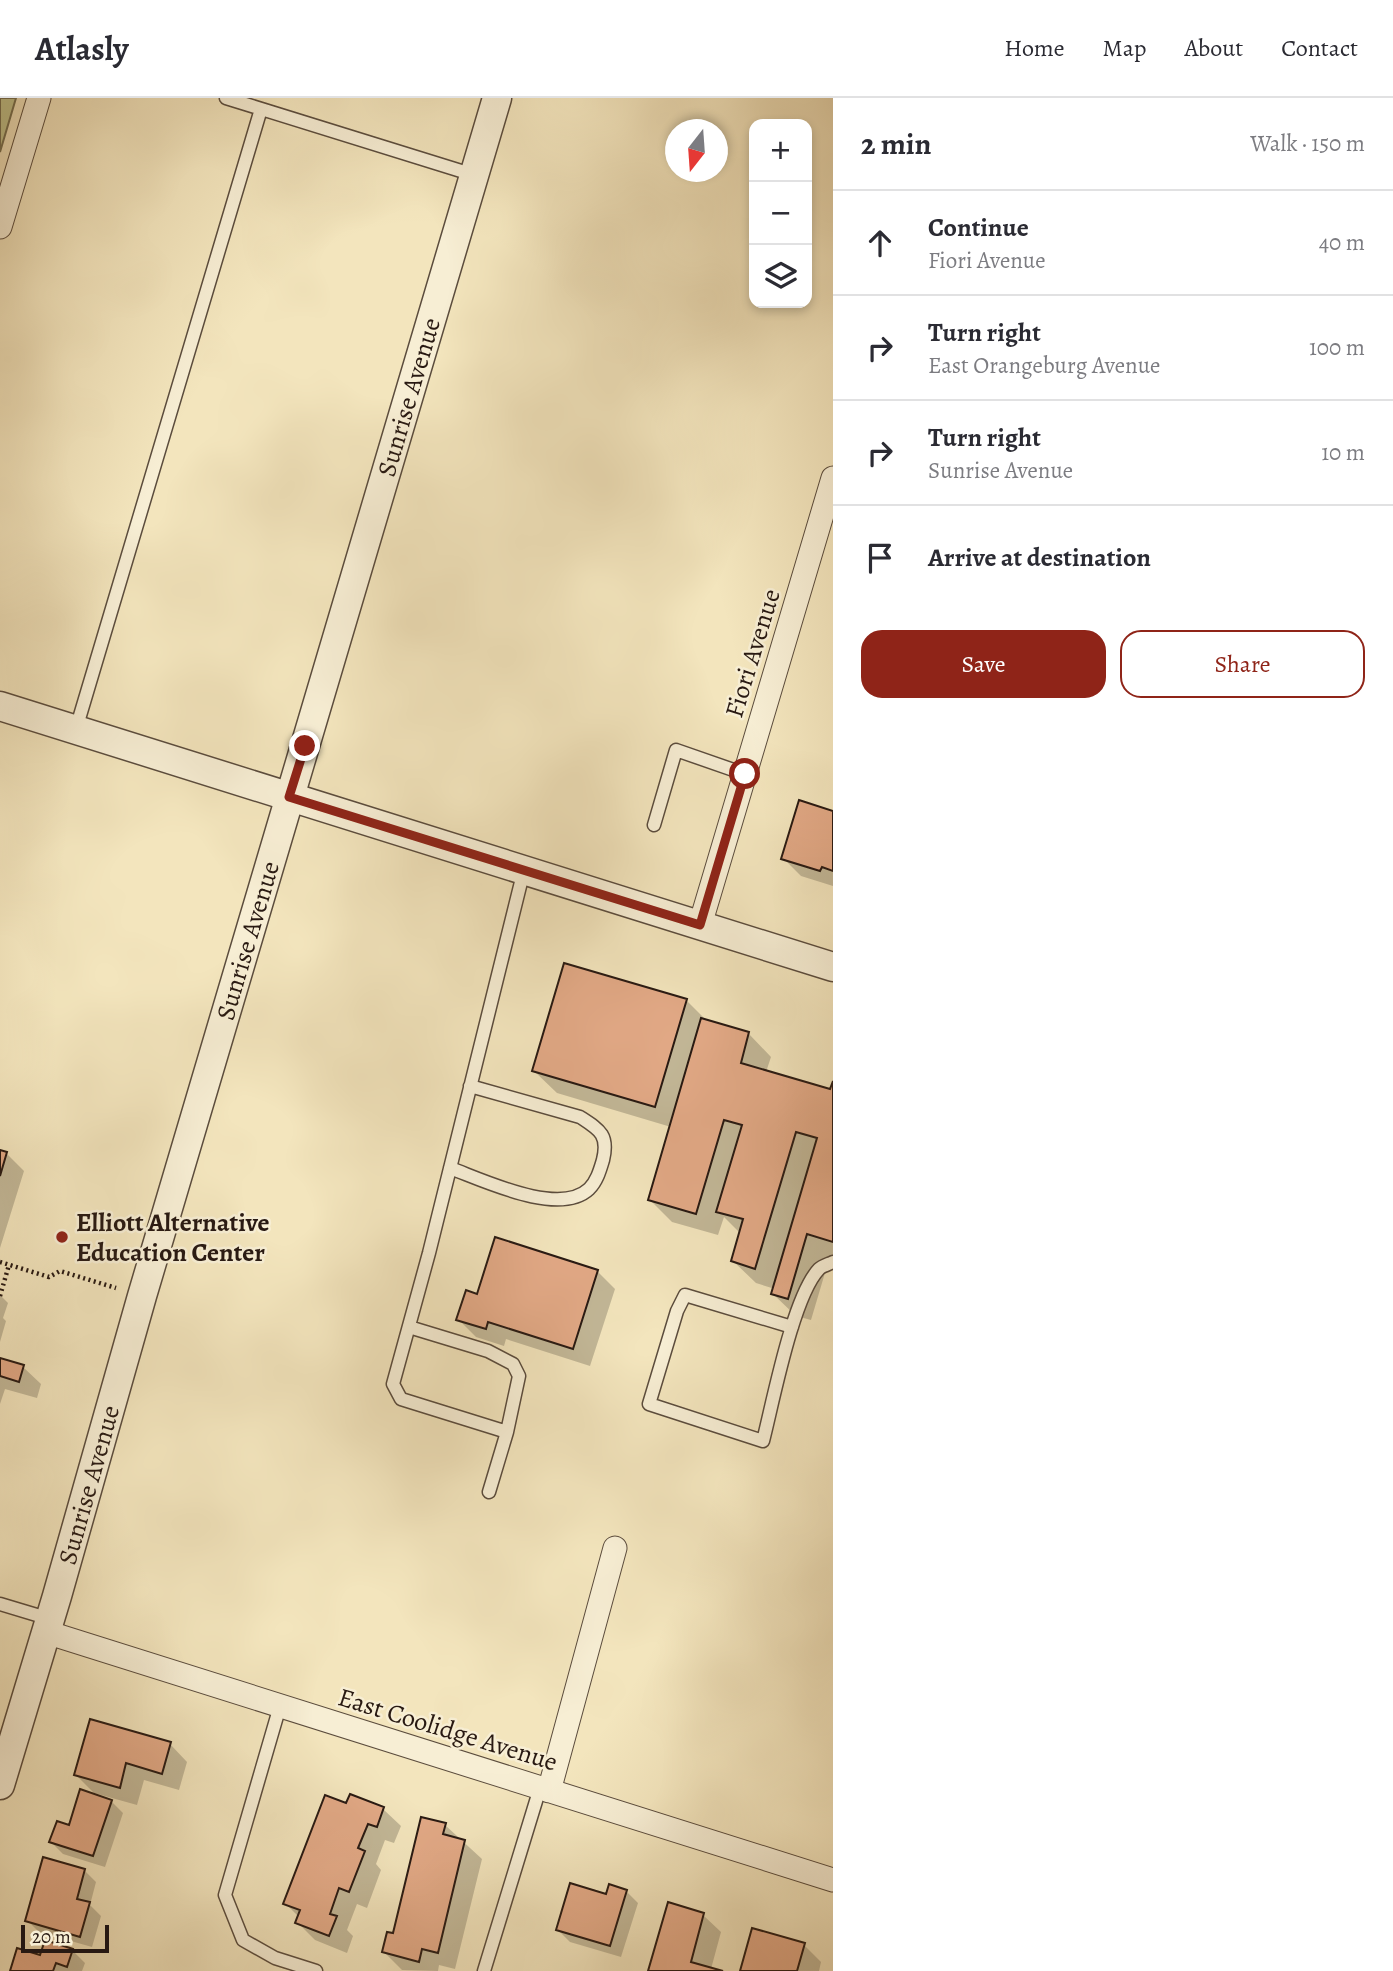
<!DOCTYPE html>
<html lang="en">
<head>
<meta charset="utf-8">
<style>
	:root { --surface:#fff; --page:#f7f7f7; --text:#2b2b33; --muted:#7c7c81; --line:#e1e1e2; --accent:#8f2418 }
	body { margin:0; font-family:Alegreya,serif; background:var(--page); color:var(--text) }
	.controls { position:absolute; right:21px; top:21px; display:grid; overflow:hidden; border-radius:14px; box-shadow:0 4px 10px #0003 }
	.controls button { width:63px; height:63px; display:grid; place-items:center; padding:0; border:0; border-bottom:2px solid var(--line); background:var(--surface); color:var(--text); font:35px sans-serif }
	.compass { position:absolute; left:665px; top:21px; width:63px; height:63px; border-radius:50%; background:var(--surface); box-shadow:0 4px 10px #0003; rotate:197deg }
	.scale { position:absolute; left:21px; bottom:18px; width:88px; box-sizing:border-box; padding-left:7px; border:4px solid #281912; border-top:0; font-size:19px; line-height:24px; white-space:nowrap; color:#281912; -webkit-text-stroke:5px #f7eed4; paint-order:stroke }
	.stop { position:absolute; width:21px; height:21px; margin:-16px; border:5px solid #8f2418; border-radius:50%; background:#fff }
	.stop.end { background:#8f2418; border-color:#fff; box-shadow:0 2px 7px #0008 }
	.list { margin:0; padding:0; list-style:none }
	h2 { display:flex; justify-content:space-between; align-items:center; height:91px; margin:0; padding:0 28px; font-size:30px }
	h2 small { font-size:23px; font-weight:400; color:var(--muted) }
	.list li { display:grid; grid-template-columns:46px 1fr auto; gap:21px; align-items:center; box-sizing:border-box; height:105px; padding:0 28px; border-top:2px solid var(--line) }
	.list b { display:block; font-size:26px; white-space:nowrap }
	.list p { margin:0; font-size:23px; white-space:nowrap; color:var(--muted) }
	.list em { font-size:23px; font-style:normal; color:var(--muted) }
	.actions { display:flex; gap:14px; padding:21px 28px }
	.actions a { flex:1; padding:16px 0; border:2px solid var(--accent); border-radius:21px; text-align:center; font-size:24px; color:var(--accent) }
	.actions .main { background:var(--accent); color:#fff }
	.icon { flex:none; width:38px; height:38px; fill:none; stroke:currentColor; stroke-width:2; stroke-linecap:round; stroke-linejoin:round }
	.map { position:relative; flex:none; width:833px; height:1873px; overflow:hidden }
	header { display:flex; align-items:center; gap:42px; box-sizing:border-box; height:98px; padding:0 35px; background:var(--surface); border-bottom:2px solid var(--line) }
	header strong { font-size:33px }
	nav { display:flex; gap:38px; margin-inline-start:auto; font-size:24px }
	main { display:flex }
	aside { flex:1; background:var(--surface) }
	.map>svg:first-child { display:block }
</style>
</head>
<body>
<header>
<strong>Atlasly</strong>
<nav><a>Home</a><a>Map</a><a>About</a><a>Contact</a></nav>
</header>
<main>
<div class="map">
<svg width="833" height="1873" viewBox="0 0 833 1873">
	<rect width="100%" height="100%" fill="#f3e5bd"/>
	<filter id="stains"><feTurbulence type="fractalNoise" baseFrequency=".00286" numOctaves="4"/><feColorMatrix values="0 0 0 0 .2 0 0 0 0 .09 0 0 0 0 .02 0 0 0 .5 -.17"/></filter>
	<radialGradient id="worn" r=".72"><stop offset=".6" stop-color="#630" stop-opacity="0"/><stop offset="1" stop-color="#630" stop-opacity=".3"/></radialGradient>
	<!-- green -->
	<path fill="#c0c38d" stroke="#746e50" stroke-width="2" d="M0,0h16l-16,54z"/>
	<!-- shadow -->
	<path fill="#0003" d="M833,714v74l-32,-10 -18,-18z
		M686,902l21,21 42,13 22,23 -5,15 66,20 1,-5v170l-3,-1 -19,64 -15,-4 -23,-22 2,-5 -19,-6 -23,-22 8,-27 -17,-17 -6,18 -46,-13 -23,-23 22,-72 -114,-34 -23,-22z
		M0,1054l6,1 18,18 -24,77z
		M597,1173l18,18 -25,77 -84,-27 -2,7 -28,-9 -18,-18 20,-23z
		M0,1197l8,8 -5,15 3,3 -6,21z
		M0,1262l23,7 18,17 -4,14 -32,-9 -5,15z
		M170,1646l17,18 -8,28 -35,-10 -7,25 -43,-12 -18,-18z
		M111,1703l12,12 -18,54 -42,-13 -12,-12z
		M347,1707l36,4 18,17 -7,17 -9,-3 -9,24 5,6 -14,38 -10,-4 -10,26 6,6 -6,17 -32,-13 -18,-18 2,-5 -14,-14z
		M445,1727l37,34 -27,110 -16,-4 -1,6 -36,-1 -18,-18 10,-17z
		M84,1772l12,12 -6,23 11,11 -9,31 -53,-15 -12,-12z
		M626,1793l12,12 -17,54 -51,-15 -12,-12 49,-34z
		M703,1817l18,17 -10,37 6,2h-67z
		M47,1844l26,9 12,12 -3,8h-70l30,-14z
		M804,1847l17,17 -2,9h-77z"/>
	<!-- building -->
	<path fill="#e2a986" stroke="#281912" stroke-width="2" d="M799,702l34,11v60l-11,-4 -2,4 -39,-12z
		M564,865l123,36 -32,108 -123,-36z
		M701,920l48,14 -8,31 89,26 3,-8v161l-26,-8 -19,65 -17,-5 46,-156 -21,-6 -41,137 -24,-8 12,-42 -27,-7 26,-87 -18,-5 -28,94 -48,-14z
		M0,1052l7,2 -7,24z
		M495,1139l103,33 -25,79 -85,-27 -2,7 -30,-9 10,-30 11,4z
		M0,1260l24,7 -5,17 -19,-6z
		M90,1621l81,23 -9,32 -36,-11 -6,25 -46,-13z
		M80,1691l32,11 -19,56 -44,-14 8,-21 12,4z
		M350,1696l34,13 -7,20 -9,-3 -10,24 7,3 -16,41 -10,-4 -9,26 7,2 -8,20 -34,-13 5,-13 -17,-6 42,-109 21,8z
		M421,1719l25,6 -3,11 22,6 -27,113 -16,-4 -3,13 -37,-10 5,-20 6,1z
		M43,1759l42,12 -8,30 13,3 -10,35 -55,-16z
		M570,1785l36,11 3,-10 18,6 -17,56 -54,-16z
		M668,1804l36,11 -13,49 32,9h-75z
		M752,1830l53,15 -8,28h-57z
		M45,1842l28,9 -6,18 -11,-4 -3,8h-43l7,-23 23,7z"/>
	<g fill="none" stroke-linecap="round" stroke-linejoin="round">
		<defs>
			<path id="service" d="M226,0l248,77
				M76,631l185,-620
				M654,727l22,-75 69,24
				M450,1070c33,12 109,49 139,21 8,-8 11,-19 14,-29 6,-25 -3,-30 -23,-43l-110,-31
				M409,1229l79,24 25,13 6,12 -12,56 -18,60
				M792,1229l-107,-32 -8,16 -28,93 114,37c10,-39 30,-145 56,-172 3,-3 10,-5 14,-7
				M507,1334l-106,-33 -8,-15 36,-131 95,-383
				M0,1506l50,15
				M280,1608l-55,189 18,45 32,18 41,13
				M484,1873l56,-183"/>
			<path id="minor" d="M0,129l39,-129
				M700,827l133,-447
				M46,1534l787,248
				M549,1693l66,-243"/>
			<g id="tertiary">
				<path d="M0,608l833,261"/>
				<path id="s1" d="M0,1687l57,-189 85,-300 355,-1198"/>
			</g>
		</defs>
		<!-- service casing -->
		<use href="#service" stroke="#5b4c3d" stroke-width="15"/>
		<!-- minor casing -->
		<use href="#minor" stroke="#5b4c3d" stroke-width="25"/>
		<!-- tertiary casing -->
		<use href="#tertiary" stroke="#5b4c3d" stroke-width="31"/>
		<!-- path -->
		<path stroke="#281912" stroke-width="4.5" stroke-dasharray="2 3.5" stroke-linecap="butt" d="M0,1164l49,15 11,-6 56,17
			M0,1198l9,-31"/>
		<!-- service -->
		<use href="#service" stroke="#f7eed4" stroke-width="12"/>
		<!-- minor -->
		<use href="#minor" stroke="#f7eed4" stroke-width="23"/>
		<!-- tertiary -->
		<use href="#tertiary" stroke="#f7eed4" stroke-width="28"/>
	</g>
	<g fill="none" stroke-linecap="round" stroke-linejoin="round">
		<!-- route -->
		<path stroke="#8f2418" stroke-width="9" d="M305,648l-16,51 411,128 45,-151"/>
	</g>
	<!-- markers -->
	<circle fill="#8f2418" stroke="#f7eed4" stroke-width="2.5" cx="62" cy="1139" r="7"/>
	<g text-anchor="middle" stroke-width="5" stroke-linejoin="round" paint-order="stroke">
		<!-- street labels -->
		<g font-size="26" fill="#281912" stroke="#f7eed4">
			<text dy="9" stroke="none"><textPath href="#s1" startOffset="1447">Sunrise Avenue</textPath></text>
			<text transform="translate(752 555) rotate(-73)" y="9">Fiori Avenue</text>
			<text dy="9" stroke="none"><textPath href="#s1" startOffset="880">Sunrise Avenue</textPath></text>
			<text dy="9" stroke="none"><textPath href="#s1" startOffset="313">Sunrise Avenue</textPath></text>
			<text transform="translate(448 1631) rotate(17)" y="9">East Coolidge Avenue</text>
		</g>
		<!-- poi labels -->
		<g font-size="26" font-weight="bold" fill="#281912" stroke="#f7eed4" text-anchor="start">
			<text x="76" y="1133">Elliott Alternative<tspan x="76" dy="30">Education Center</tspan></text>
		</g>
	</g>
	<rect width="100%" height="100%" filter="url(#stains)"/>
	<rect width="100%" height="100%" fill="url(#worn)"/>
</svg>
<div class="controls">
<button>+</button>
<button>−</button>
<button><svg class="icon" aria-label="layers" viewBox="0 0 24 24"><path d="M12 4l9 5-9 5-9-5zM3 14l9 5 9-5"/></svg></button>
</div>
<svg class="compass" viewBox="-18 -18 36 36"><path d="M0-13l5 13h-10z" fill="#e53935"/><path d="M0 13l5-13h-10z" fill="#7c7c81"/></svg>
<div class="scale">20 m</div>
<div class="stop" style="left:745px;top:676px"></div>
<div class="stop end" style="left:305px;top:648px"></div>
</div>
<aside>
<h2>2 min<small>Walk · 150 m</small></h2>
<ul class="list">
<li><svg class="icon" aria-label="ahead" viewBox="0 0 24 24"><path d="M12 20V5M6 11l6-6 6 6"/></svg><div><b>Continue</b><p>Fiori Avenue</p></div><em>40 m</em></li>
<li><svg class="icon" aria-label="right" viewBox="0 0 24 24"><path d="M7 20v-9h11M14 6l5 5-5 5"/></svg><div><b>Turn right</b><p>East Orangeburg Avenue</p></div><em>100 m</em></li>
<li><svg class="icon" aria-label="right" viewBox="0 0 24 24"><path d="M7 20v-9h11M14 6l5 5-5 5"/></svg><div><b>Turn right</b><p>Sunrise Avenue</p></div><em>10 m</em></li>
<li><svg class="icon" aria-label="arrive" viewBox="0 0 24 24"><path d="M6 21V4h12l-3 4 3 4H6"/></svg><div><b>Arrive at destination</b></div></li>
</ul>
<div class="actions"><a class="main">Save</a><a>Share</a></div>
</aside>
</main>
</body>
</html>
